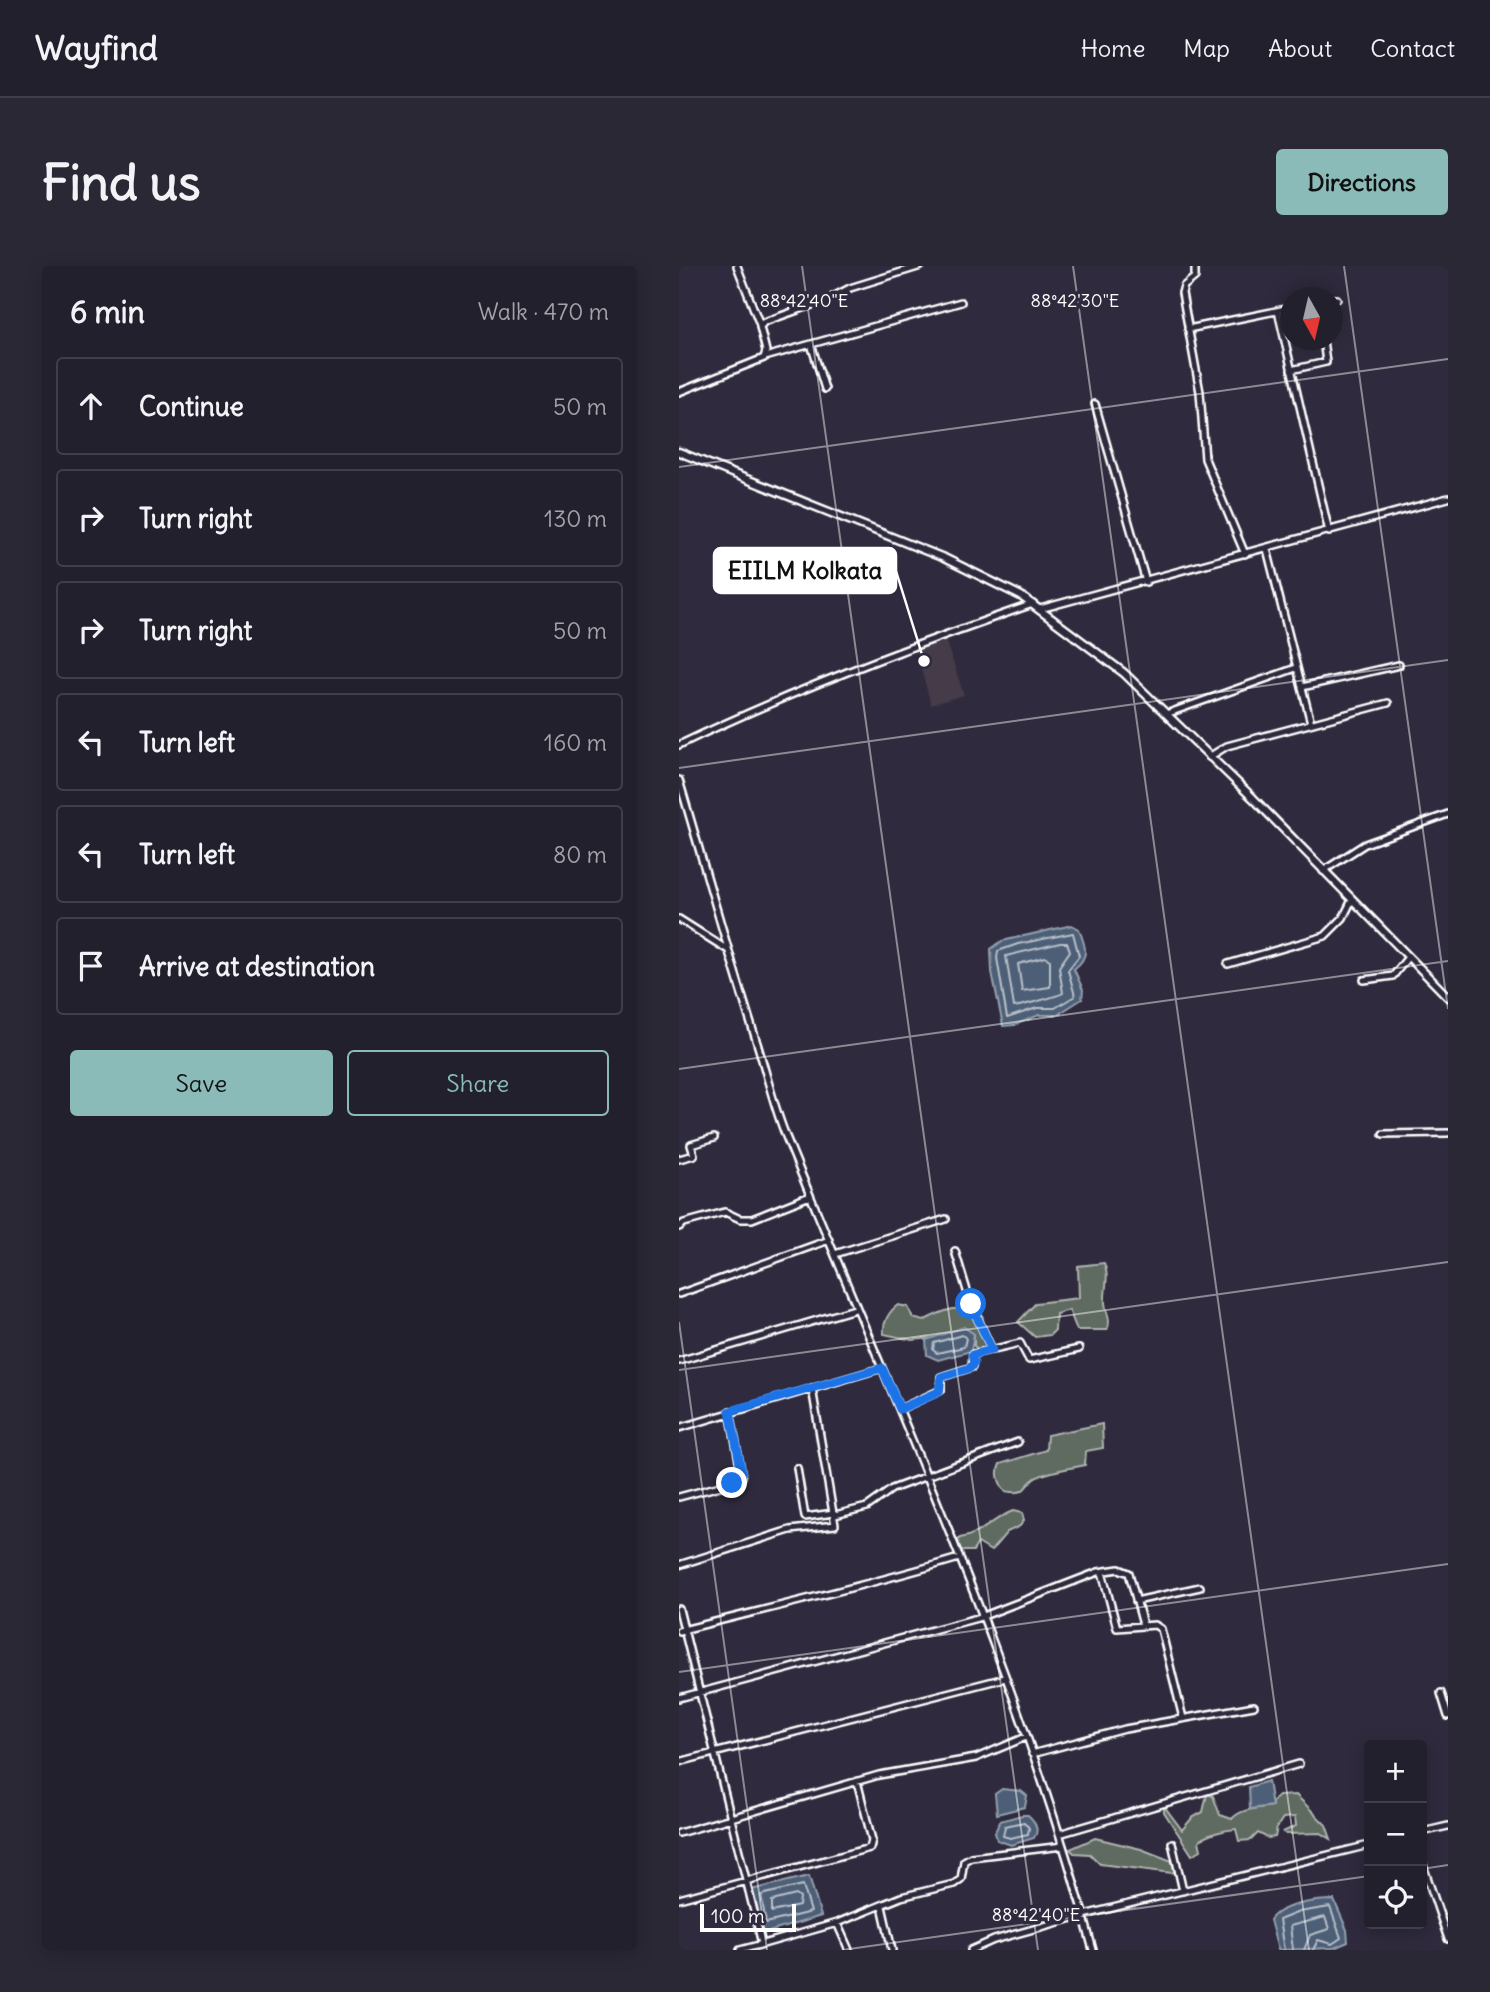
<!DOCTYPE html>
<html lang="en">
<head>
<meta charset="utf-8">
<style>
	:root { --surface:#23202e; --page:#2b2836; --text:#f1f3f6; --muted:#a3a3aa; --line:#403e4a; --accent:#8bbbb9 }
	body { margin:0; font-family:Delius,sans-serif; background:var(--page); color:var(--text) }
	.controls { position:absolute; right:21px; bottom:21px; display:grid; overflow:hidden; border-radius:7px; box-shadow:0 4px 18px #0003 }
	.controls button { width:63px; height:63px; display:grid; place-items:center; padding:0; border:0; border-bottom:2px solid var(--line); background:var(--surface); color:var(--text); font:35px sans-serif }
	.compass { position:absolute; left:601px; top:21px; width:63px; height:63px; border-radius:50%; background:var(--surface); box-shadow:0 4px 18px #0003; rotate:172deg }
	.scale { position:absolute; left:21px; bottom:18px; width:96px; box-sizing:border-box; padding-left:7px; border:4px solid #fff; border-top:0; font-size:19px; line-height:24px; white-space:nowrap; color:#fff; -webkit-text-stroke:5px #2f2a3d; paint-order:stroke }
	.stop { position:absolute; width:21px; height:21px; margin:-16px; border:5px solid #1a73e8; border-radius:50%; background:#fff }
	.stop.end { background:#1a73e8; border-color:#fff; box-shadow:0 2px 7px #0008 }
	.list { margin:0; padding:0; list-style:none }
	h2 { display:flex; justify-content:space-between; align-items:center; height:91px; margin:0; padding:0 28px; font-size:30px }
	h2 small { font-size:23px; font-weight:400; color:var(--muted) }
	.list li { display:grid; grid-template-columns:46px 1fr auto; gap:21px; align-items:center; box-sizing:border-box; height:98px; margin:0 14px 14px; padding:0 14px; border:2px solid var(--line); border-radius:7px }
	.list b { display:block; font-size:26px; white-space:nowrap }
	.list em { font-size:23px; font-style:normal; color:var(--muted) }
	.actions { display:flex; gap:14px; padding:21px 28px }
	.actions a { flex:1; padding:16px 0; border:2px solid var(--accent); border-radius:7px; text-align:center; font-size:24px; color:var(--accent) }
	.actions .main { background:var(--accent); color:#111 }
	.icon { flex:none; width:38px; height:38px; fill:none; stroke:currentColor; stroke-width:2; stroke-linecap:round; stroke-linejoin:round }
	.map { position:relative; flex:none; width:769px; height:1684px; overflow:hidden; border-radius:7px }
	header { display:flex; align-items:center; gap:42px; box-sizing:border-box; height:98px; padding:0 35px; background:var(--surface); border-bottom:2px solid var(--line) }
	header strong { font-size:33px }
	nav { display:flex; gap:38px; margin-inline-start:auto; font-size:24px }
	.intro { display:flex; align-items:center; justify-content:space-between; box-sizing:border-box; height:168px; padding:0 42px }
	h1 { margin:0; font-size:49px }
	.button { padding:18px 32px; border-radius:7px; background:var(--accent); color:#111; font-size:24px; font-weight:700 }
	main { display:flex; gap:42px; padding:0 42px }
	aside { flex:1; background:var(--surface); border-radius:7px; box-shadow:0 4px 18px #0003 }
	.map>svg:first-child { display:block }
</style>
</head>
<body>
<header>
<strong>Wayfind</strong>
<nav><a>Home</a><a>Map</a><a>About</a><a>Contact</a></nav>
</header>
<div class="intro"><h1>Find us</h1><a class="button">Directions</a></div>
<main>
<aside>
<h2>6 min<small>Walk · 470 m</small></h2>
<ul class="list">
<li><svg class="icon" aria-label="ahead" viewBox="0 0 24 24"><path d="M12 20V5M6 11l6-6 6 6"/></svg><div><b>Continue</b></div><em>50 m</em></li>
<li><svg class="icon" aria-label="right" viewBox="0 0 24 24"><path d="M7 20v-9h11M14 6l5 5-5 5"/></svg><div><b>Turn right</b></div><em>130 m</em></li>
<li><svg class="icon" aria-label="right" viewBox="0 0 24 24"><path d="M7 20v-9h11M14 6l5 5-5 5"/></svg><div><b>Turn right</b></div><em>50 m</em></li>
<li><svg class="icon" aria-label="left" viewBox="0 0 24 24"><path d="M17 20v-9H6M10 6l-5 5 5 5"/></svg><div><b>Turn left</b></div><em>160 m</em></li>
<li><svg class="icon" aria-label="left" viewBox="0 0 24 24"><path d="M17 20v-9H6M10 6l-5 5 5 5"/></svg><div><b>Turn left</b></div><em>80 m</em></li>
<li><svg class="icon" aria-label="arrive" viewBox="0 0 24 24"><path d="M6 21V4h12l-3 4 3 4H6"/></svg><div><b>Arrive at destination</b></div></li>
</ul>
<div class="actions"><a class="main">Save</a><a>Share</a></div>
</aside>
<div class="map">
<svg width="769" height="1684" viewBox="0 0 769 1684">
	<rect width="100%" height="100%" fill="#2f2a3d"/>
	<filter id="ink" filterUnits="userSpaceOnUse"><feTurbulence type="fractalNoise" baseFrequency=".0143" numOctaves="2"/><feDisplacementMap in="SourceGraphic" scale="14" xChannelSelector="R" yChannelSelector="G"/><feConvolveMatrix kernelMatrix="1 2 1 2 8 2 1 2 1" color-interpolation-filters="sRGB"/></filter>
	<g filter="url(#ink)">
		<!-- built -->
		<path fill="#443a4a" d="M266,372l19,57 -33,10 -15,-54z"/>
		<!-- green -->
		<path fill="#5e6a60" stroke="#aeb4b0" stroke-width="2" d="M425,997c6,14 0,25 1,40 1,11 7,15 2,27h-30l-8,-20 -13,4 -1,16 -5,5 -15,2 -17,-15 18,-19 43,-5 -1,-32z
			M219,1039l10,2 5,11 10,3c21,-11 36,-18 59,-7l6,33 -10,2 -4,-3v-12l-62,6 -28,-6c-2,-10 5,-23 14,-29z
			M423,1158l1,24 -17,3 -1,14c-12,3 -42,7 -51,14 -13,10 -7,16 -29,12 -6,-8 -10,-17 -5,-27l46,-14 1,-15z
			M334,1245l9,2 2,7 -4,6 -13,6 -16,19 -13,-8 -5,8h-13l-2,-11 2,-2c23,-4 33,-20 53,-27z
			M528,1528l6,2 7,19 12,4c9,-11 27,-10 40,-13v-4l7,-6 17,-1 30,30 5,14 -10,-6 -35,1 -3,-2 13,-6 -1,-9 -12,1 -6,9 -2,10 -7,1 -10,-5 -7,7 -12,1 -3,-12c-11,1 -29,5 -37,12l2,9 -9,5 -28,-43v-6l18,24 10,-12 11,-6z
			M416,1572l46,11 31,12 4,9 -4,3 -72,-9 -10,-10 -16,-1 -4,-4z"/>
		<!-- water -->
		<path fill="#4d5f77" stroke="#949fad" stroke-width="2" d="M393,659l7,4c7,18 11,28 -5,40l9,21 -1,9 -25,16h-18l-24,10 -12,1 -11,-54 -1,-23 11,-8z
			M285,1061l10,7 -3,17 -33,9 -11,-5 -1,-15z
			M589,1515l4,25 -22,3 -1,-22z
			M323,1523l19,2 6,5 -2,11 -28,7 -2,-20z
			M343,1549h6c7,6 12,15 6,23l-23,7 -14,-5 -2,-8 5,-11z
			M130,1610l12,40 -59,18 -11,-44z
			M655,1634l13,30 1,12 -14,6 -56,2 -8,-30c10,-16 47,-20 64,-20z"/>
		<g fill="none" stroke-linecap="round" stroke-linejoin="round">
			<!-- shore -->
			<path stroke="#b8bfc9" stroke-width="2" d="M394,667l6,23 -11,14 7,26 -20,12h-18l-30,10 -10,-60 1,-7 20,-7z
				M381,677h7l3,8 -11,16 4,26c-4,3 -43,13 -49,14l-8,-51z
				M366,691l5,3v27l-28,4 -4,-27z
				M283,1069l4,3 -2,9 -27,6 -4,-3 1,-7z
				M345,1556l5,6 -1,6 -18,4 -7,-2 2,-10z
				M124,1619l8,27 -45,11 -5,-28z
				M117,1629l4,3 -1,8 -27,6v-11z
				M605,1684l-5,-30 20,-8 31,-5 11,31 -9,6 -14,-4 -5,10
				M614,1684l-3,-24 35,-9 4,12 -19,6 -6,15"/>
			<defs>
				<path id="minor" d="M58,0l23,59
					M516,0v11l-11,9 -2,7 18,99 5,67 40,95
					M654,33h4
					M599,45l51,221
					M509,63l103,-21
					M132,78l14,45
					M86,91l196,-55
					M612,104l35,-8 -3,-22
					M0,126l85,-34 2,-7 -6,-24 4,-5 65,-23 21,-11 71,-22
					M416,138l51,178
					M588,283l44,174
					M361,343l408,-111
					M623,421l97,-22
					M487,448l130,-46
					M0,479c114,-55 234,-100 354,-141
					M530,491l18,-11 161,-43
					M0,514c26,88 50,176 78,263 10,32 17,65 30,96 108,267 232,531 306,811
					M644,605l42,-27 83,-30
					M0,653l49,31
					M549,698l97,-28 18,-18 9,-18
					M685,714l29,-4 15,-19
					M704,868l65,-1
					M0,893l15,-4 -3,-10 23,-7
					M0,961l5,-4 41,-11 15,7h12l58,-23
					M276,985l16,53 21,46
					M156,988l111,-35
					M0,1028l150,-54
					M0,1095l176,-52
					M221,1143l41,-19v-13l31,-10 1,-13 47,-11 9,17 50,-11
					M0,1162l203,-60
					M118,1202l8,49 29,-4
					M0,1231l60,-16 3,-4 -12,-66
					M156,1249l32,-8 25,-18 126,-47
					M0,1299l111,-35 45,-5 -23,-137
					M423,1306l15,56 38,-3 6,4 22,89
					M457,1335l64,-14
					M0,1343l83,335
					M0,1365c94,-24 187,-45 280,-73
					M762,1427l7,23
					M0,1432l302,-81 117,-45 21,-3 10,4 14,52
					M353,1488l93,-25 129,-23
					M0,1496l326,-84
					M743,1566l26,-6
					M0,1567l200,-58 97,-17 50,-21
					M380,1568l240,-70
					M493,1577l11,48
					M743,1596l26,77
					M0,1633l191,-51 2,-8 -15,-59
					M203,1640l10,44
					M158,1657l12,27
					M83,1678l-6,2 81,-23 64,-26 53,-13 7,-5 3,-18 7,-4 92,-11
					M61,1684l19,-5
					M292,1684l23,-10 90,-25 285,-70"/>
				<path id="tertiary" d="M0,186l265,106 77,38 103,77 129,125 195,199"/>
			</defs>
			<!-- minor casing -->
			<use href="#minor" stroke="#fff" stroke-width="10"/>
			<!-- tertiary casing -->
			<use href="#tertiary" stroke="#fff" stroke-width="11"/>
			<!-- minor -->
			<use href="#minor" stroke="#2f2a3d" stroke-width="5"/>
			<!-- tertiary -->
			<use href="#tertiary" stroke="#2f2a3d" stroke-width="6"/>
		</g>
	</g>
	<g fill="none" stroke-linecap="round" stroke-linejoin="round" filter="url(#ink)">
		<!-- route -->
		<path stroke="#1a73e8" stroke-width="9" d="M53,1217l7,-2 3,-8 -12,-62 152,-43 18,41 39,-17 2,-15 29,-9 4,-5 -2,-8 20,-5 -21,-46"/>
	</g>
	<!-- ticks -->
	<path fill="none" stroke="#fff" stroke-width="2" stroke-opacity="0.45" d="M123,0l236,1684M394,0l236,1684M665,0l104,743M0,201l769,-108M0,502l769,-108M0,803l769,-108M0,1056l88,628M0,1104l769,-108M0,1406l769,-108M743,1603l26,-4M163,1684l527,-74"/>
	<g font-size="18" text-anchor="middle" fill="#fff" stroke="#2f2a3d" stroke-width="7" stroke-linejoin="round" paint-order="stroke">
		<text x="125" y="41">88°42'40"E</text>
		<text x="396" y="41">88°42'30"E</text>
		<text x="357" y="1655">88°42'40"E</text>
	</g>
	<!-- callouts -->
	<path fill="none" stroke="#fff" stroke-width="2.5" d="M245 395L217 305"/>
	<circle fill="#fff" stroke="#2f2a3d" stroke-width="2.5" cx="245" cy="395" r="7"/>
	<rect fill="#fff" stroke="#fff" stroke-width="2.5" x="35" y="282" width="182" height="45" rx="7"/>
	<g font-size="24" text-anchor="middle" font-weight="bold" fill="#111">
		<text x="126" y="313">EIILM Kolkata</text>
	</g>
</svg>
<div class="controls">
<button>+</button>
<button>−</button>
<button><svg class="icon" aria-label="locate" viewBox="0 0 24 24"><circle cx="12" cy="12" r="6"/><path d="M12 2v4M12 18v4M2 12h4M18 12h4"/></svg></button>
</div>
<svg class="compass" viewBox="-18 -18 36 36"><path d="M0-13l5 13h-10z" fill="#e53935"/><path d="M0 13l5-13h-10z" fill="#a3a3aa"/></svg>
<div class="scale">100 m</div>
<div class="stop" style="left:292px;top:1038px"></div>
<div class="stop end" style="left:53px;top:1217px"></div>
</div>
</main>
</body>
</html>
